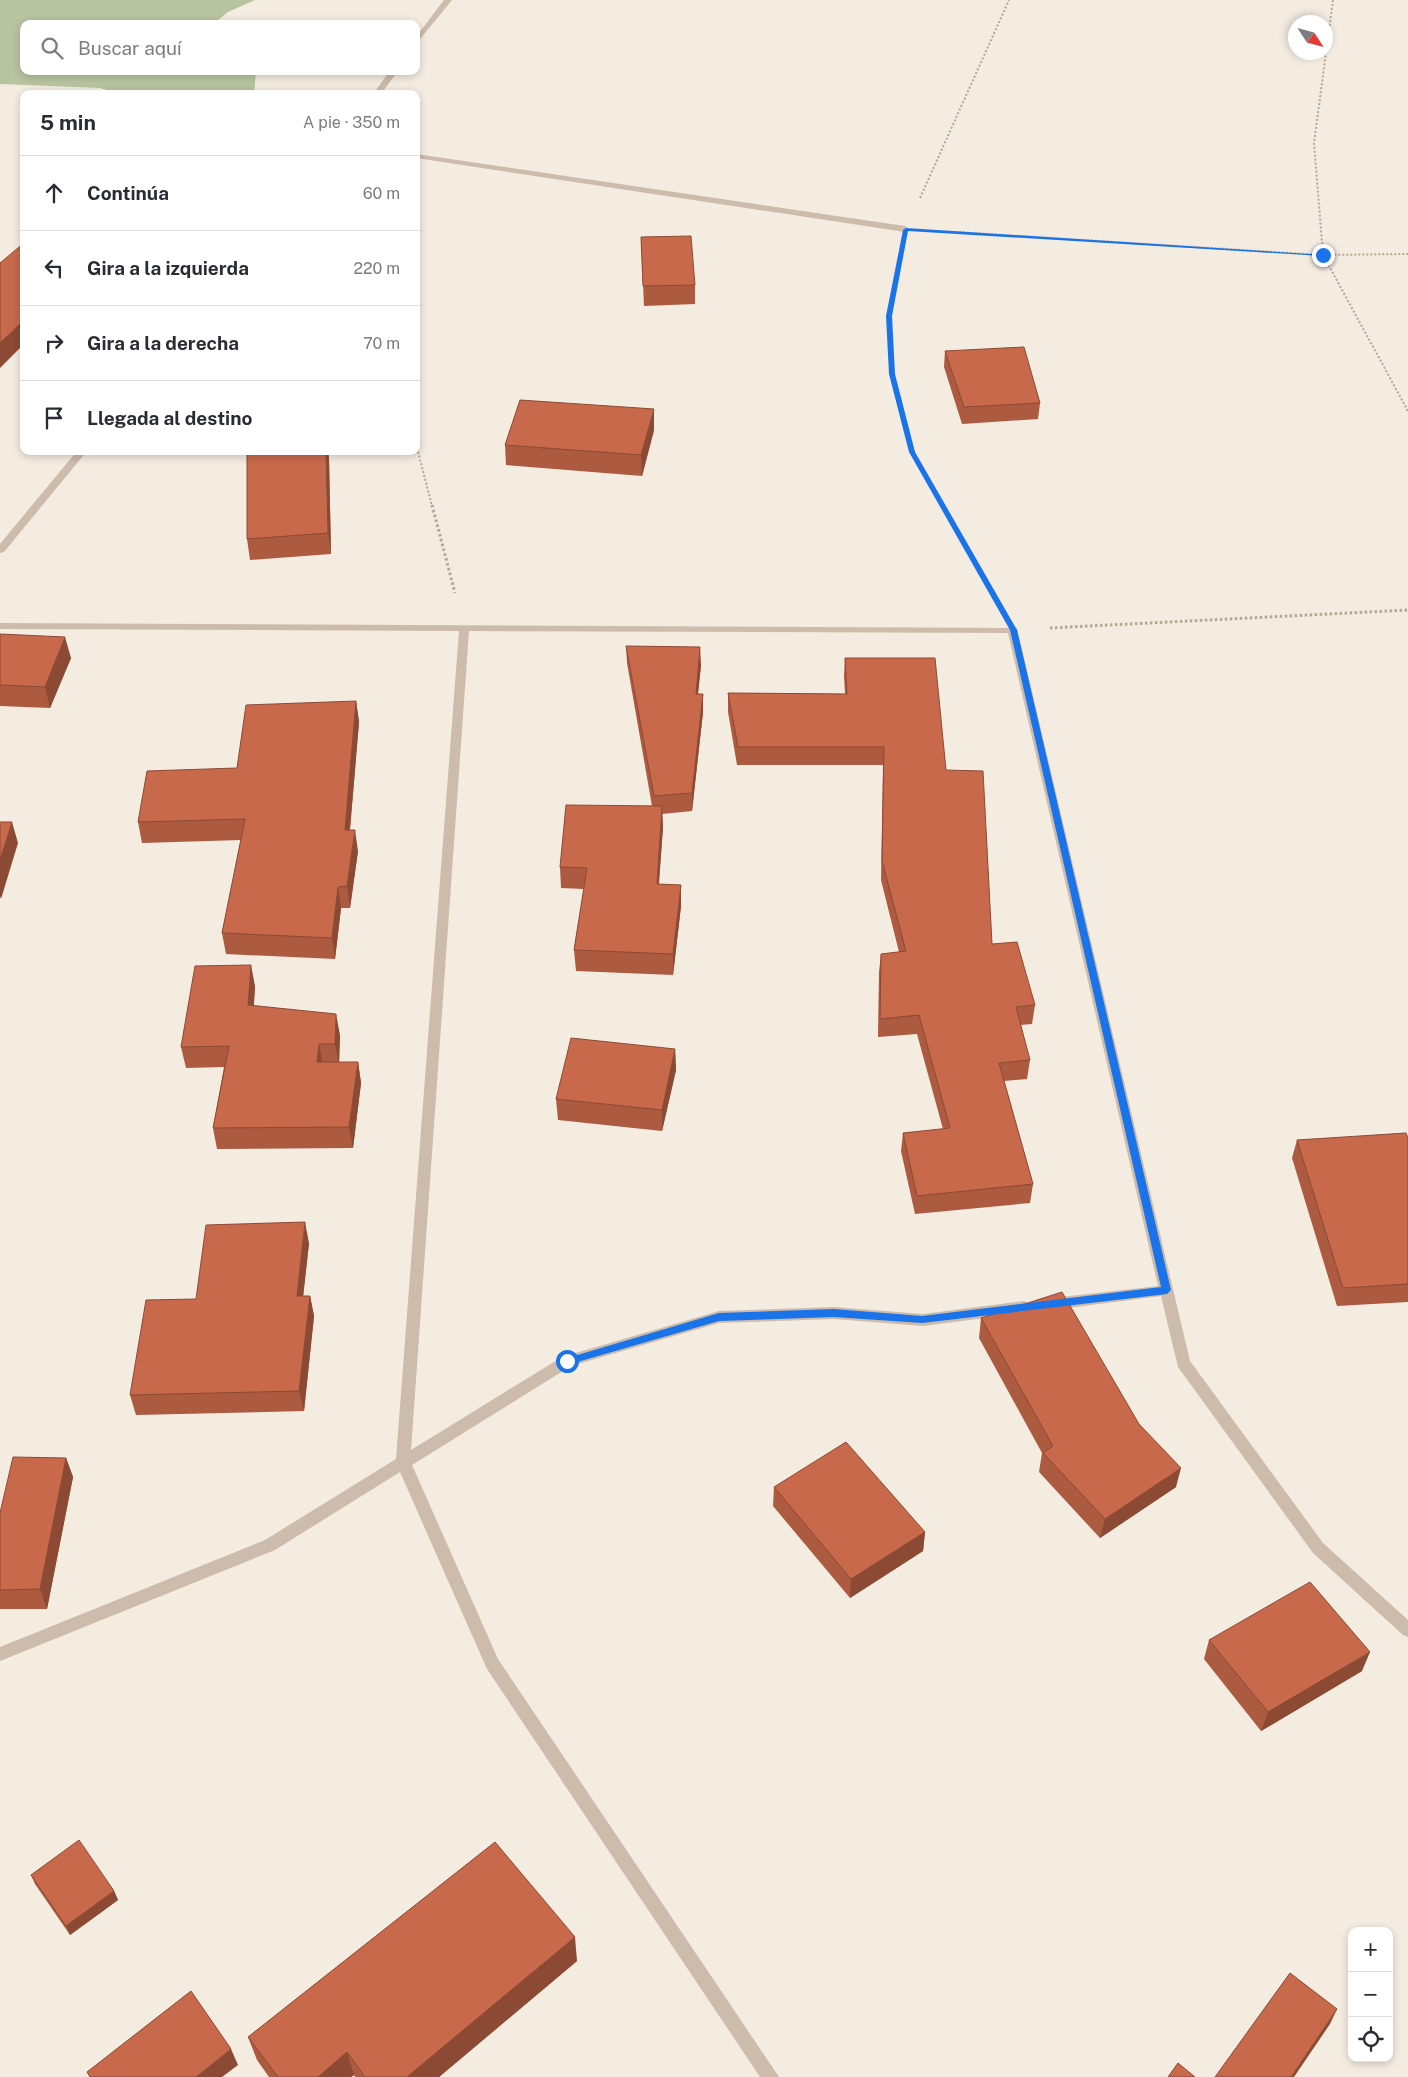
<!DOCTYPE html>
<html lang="es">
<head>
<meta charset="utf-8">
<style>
	:root { --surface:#fff; --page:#f2f2f3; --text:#2b2b33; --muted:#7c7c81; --line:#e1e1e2 }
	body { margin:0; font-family:"Public Sans",sans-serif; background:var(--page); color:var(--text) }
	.controls { position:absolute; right:15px; bottom:15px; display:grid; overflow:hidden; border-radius:10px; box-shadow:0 2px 8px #0003 }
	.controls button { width:45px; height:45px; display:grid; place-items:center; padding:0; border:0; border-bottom:1px solid var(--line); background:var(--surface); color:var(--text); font:25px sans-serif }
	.compass { position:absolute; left:1288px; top:15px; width:45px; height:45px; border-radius:50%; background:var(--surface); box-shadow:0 2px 8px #0003; rotate:126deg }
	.stop { position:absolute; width:15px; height:15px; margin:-11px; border:4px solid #1a73e8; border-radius:50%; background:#fff }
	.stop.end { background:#1a73e8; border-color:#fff; box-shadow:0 1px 5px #0008 }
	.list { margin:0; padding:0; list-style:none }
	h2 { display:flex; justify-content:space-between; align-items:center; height:65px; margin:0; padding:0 20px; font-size:21px }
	h2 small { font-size:16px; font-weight:400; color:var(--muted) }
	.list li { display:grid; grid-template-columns:32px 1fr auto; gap:15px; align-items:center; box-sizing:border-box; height:75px; padding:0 20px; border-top:1px solid var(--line) }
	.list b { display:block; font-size:19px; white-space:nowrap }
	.list em { font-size:16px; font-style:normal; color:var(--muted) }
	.icon { flex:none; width:28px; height:28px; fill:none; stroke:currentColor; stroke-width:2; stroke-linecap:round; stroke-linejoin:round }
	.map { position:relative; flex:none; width:1408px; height:2077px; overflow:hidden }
	.search { position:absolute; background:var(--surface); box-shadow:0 2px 8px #0003; left:20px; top:20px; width:400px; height:55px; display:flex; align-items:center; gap:12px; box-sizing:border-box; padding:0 18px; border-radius:10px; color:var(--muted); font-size:19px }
	.panel { position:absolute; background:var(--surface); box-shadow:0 2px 8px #0003; left:20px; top:90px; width:400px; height:365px; border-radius:10px }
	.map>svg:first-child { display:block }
</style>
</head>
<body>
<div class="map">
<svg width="1408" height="2077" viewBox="0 0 1408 2077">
	<rect width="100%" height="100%" fill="#f4ebe1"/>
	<!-- green -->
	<path fill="#b8c4a0" d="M0,0h255l-27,12 -15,12h-189v47h232l-2,23h-132l-22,-6 -100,-4z"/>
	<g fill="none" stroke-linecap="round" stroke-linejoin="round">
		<!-- path-far1 -->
		<path stroke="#b9a596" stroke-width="2" stroke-dasharray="2 2" stroke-linecap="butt" d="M1333,0l-19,143 9,112 85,156
			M920,198l89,-198
			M939,231l384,24 85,-1
			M899,263l-10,53 3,58 20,78 31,54
			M416,444l16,62"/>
		<!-- path -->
		<path stroke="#b9a596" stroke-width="3" stroke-dasharray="2.5 2.5" stroke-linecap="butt" d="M432,505l23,88
			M942,505l52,91
			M1050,628l358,-18"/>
		<!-- minor -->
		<path fill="#cdbbac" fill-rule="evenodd" d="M444,0h8l-36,44v-7z
			M390,71h8l-17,23h-8z
			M416,154l489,72 4,3 -4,3 -489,-74z
			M77,451h10l-83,101 -4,1v-9z
			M0,623l1017,5 173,733 133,182 85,77v17l-5,-2 -90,-82 -135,-186 -17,-71 -109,14 -5,-2 -2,-4 2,-4 5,-2 106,-12 -150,-653 -539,-2 -58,819 151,-93 157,-46 115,-4 89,7 101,-13 5,2 2,4 -2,4 -5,2 -101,13 -89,-7 -115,4 -148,43 -159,99 86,194 281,418h-19l-273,-408 -87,-197 -125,78 -275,111v-14l265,-107 131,-81 63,-828 -459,-2z"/>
	</g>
	<!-- wall -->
	<path fill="#ac5a40" d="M641,237l54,48v19l-51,2z
		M945,351l95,52 -2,16 -76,5 -18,-57z
		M654,430l-12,46 -136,-11 -1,-20z
		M247,451h81l1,8 2,95 -81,6 -3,-21z
		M0,634l71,24 -21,50 -50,-2z
		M626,646l75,19 -3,29h5v18l-11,99 -30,3 1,13 -4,57 22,1v21l-8,69 -97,-4 -2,-21 10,-61 -23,-1 -1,-21 92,-61 -25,-143z
		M845,658l101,112 46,174 43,61 -3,19 -12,1 10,35 -3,19 -23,2 29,103 -3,19 -115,11 -14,-63 2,-18 40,-4 -26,-95 -39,3 1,-65 2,-18 18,-2 -18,-72 2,-115h-146l-9,-53v-19l117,1 -1,-18z
		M356,701l3,21 -9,108 8,21 -8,57h-9l-6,51 -109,-5 -4,-21 19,-93 -99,3 -4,-21 99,-54z
		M255,986l-1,19 86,30 -1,27h19l3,21 -8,65 -136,1 -4,-21 11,-61 -38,1 -5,-21z
		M675,1049l1,21 -14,61 -104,-11 -2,-21z
		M1408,1138v164l-71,4 -45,-148 5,-18z
		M309,1243l-6,53h7l4,20 -10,95 -168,4 -6,-20 66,-96z
		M981,1318l195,169 -76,51 -61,-66 3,-19 -63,-115z
		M66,1458l7,19 -26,132h-47v-96z
		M774,1487l151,45 -2,19 -73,47 -77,-92z
		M1209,1640l153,31 -101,60 -57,-72z
		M31,1875l83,16 4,9 -48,35 -35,-51z
		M577,1961l-138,116h-84l-1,-2 -3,2h-82l-12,-17 -9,-23z"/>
	<!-- shaded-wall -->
	<path fill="#8c4a34" d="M24,320v24l-24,24v-25z
		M654,409v21l-12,46 -1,-21z
		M326,451h2l1,8 2,95 -3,-21z
		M65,637l6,21 -21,50 -5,-21z
		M700,647l1,18 -5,47v-18z
		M703,694v18l-11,99v-18z
		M356,701l3,21 -11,129 -3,-21z
		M662,806l1,21 -6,78v-21z
		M12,822l6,21 -17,56 -1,-3v-36z
		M355,830l3,21 -8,57 -3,-22z
		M681,885v21l-8,69v-21z
		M338,887l3,21 -6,51 -3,-21z
		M251,965l4,21 -3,40 -4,-21z
		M336,1014l4,21 -1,30 -4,-21z
		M319,1044l4,21 -6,-3z
		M675,1049l1,21 -14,61v-21z
		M358,1062l3,21 -8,65 -4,-21z
		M305,1222l4,21 -8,73 -4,-20z
		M310,1296l4,20 -10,95 -5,-20z
		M66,1458l7,19 -26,132 -7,-20z
		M1181,1468l-5,19 -76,51 5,-19z
		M925,1532l-2,19 -73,47 1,-19z
		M1370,1652l-8,19 -101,60 7,-19z
		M114,1891l4,9 -48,35 -4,-9z
		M575,1937l2,24 -138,116h-32z
		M1337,2009l-7,15 -36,53h-3z
		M231,2049l7,16 -16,12h-26z
		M347,2052l7,23 -3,2h-33z"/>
	<!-- building -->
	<path fill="#c8694b" stroke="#8c4a34" d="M691,236l4,49 -52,1 -2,-49z
		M24,243v77l-24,23v-80z
		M1024,347l16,56 -76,4 -19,-56z
		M520,400l134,9 -13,46 -136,-10z
		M247,451h79l2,82 -81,6z
		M0,634l65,3 -20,50 -45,-2z
		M626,646l74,1 -4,47h7l-11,99 -38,3z
		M845,658h90l11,112 37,1 9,173 25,-2 18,63 -19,2 14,53 -31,3 34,121 -116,12 -14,-63 47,-5 -31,-113 -39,4 1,-65 25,-3 -24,-90 2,-114h-146l-10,-54 119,1z
		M356,701l-11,129h10l-8,56 -9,1 -6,51 -110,-5 23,-114 -107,3 9,-51 90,-3 9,-63z
		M566,805l96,1 -5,78 24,1 -8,69 -99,-4 13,-82 -27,-1z
		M0,822h12l-12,38z
		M251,965l-3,40 88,9 -1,30h-16l-2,18h41l-9,65 -136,1 16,-82 -48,1 14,-81z
		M571,1038l104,11 -13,61 -106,-11z
		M1406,1133l2,5v146l-65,4 -46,-148z
		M305,1222l-8,74h13l-11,95 -169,4 16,-95 50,-1 10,-74z
		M1062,1292l77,132 42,44 -76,51 -62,-66 10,-7 -72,-128z
		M846,1442l79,90 -74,47 -77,-92z
		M13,1457l53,1 -26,131 -40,1v-77z
		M1310,1582l60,70 -102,60 -59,-72z
		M79,1840l35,51 -48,35 -35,-51z
		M495,1842l80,95 -168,140h-42l-18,-25 -29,25h-40l-30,-40z
		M1290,1973l47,36 -46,68h-76z
		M191,1991l40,58 -35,28h-106l-3,-5z
		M1178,2063l17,14h-27z"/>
	<!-- route -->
	<path fill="#1a73e8" d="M906,228l420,27 -3,1 -415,-25 -16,85 3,58 20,78 102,178 154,660 -4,4 -245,29 -88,-6 -115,4 -152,44 -3,-1v-5l155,-46 115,-4 88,7 239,-29 -151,-657 -101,-178 -20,-78 -3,-58 17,-86z"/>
</svg>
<div class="controls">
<button>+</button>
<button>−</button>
<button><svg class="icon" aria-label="locate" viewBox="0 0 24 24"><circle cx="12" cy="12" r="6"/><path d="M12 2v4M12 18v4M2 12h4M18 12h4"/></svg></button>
</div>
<svg class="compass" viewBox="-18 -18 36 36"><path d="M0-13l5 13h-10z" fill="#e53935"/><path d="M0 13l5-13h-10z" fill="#7c7c81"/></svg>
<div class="stop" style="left:567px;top:1361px"></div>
<div class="stop end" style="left:1323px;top:255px"></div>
<div class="search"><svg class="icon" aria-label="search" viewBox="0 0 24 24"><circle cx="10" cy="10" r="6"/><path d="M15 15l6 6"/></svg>Buscar aquí</div>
<section class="panel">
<h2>5 min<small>A pie · 350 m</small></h2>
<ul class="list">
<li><svg class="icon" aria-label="ahead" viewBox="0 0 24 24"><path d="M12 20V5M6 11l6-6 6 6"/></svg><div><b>Continúa</b></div><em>60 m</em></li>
<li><svg class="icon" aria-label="left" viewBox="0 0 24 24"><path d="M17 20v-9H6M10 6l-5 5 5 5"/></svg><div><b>Gira a la izquierda</b></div><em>220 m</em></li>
<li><svg class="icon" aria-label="right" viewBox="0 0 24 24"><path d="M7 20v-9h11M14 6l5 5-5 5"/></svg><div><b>Gira a la derecha</b></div><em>70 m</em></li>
<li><svg class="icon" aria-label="arrive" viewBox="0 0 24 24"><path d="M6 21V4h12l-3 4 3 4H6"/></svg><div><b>Llegada al destino</b></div></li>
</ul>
</section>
</div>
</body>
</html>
